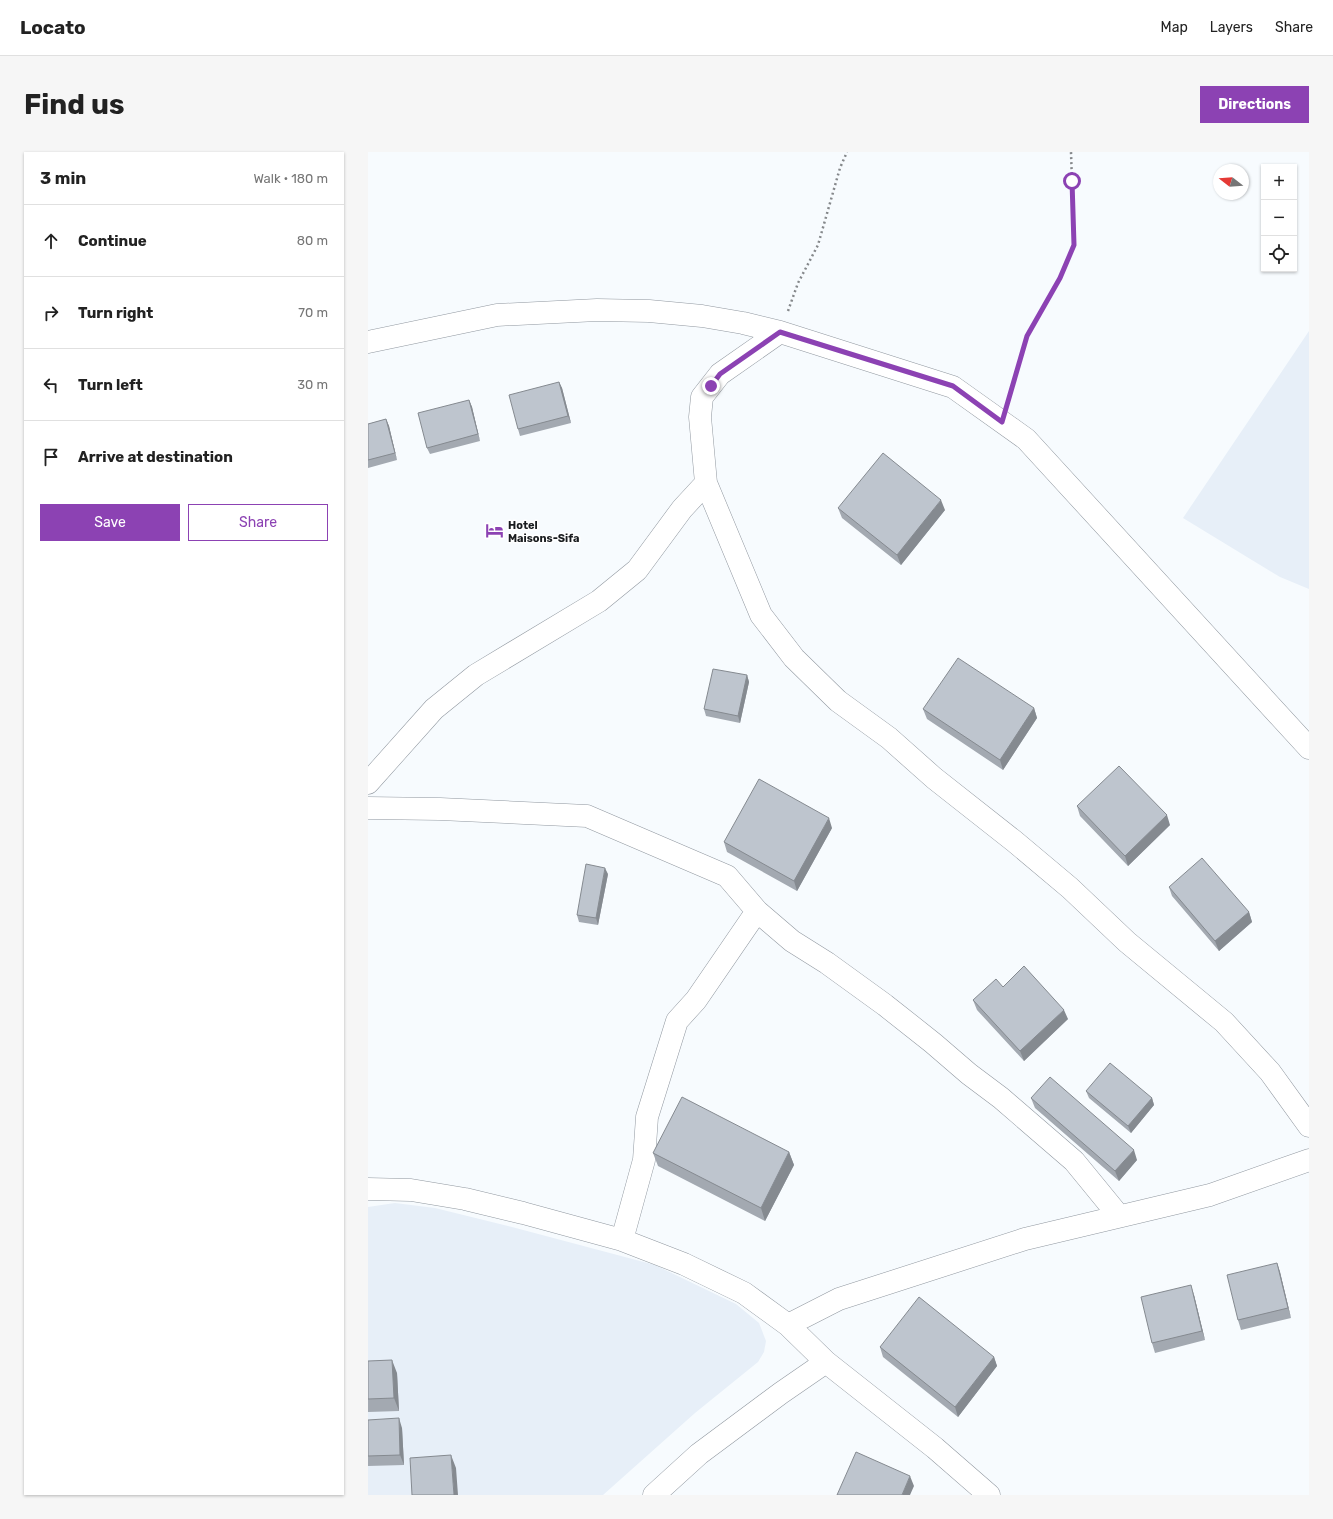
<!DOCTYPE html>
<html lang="en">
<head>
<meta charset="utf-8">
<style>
	:root { --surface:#fff; --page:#f6f6f6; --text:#222; --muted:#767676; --line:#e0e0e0; --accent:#8c42b3 }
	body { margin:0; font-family:Rubik,sans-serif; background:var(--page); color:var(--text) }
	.controls { position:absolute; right:12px; top:12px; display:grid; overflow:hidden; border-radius:0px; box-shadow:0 1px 3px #0004 }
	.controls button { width:36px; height:36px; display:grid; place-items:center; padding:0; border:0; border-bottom:1px solid var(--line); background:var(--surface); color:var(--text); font:20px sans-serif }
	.compass { position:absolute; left:845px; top:12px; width:36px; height:36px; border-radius:50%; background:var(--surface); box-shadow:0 1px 3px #0004; rotate:287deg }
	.stop { position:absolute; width:12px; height:12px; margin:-9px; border:3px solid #8c42b3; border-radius:50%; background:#fff }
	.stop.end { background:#8c42b3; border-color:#fff; box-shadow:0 1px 4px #0008 }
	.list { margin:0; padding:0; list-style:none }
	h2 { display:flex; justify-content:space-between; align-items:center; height:52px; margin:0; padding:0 16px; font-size:17px }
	h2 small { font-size:13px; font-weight:400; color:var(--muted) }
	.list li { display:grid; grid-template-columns:26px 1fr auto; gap:12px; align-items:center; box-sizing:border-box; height:72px; padding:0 16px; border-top:1px solid var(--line) }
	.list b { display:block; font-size:15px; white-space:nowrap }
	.list em { font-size:13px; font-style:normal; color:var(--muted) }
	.actions { display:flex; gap:8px; padding:12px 16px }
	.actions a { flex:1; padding:9px 0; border:1px solid var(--accent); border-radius:0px; text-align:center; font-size:14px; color:var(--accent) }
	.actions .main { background:var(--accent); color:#fff }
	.icon { flex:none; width:22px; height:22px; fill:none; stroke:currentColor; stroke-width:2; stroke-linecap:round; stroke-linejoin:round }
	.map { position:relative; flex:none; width:941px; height:1343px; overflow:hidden; border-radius:0px }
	header { display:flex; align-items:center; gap:24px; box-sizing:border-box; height:56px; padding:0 20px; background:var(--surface); border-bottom:1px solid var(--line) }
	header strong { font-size:19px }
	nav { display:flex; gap:22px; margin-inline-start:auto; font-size:14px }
	.intro { display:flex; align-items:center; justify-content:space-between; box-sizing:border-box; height:96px; padding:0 24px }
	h1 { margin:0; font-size:28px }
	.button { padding:10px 18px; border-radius:0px; background:var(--accent); color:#fff; font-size:14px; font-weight:700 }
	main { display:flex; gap:24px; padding:0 24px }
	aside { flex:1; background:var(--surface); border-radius:0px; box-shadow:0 1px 3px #0004 }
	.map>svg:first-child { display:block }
</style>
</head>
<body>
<header>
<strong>Locato</strong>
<nav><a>Map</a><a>Layers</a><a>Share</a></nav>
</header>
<div class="intro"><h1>Find us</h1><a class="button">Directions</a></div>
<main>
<aside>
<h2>3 min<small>Walk · 180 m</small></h2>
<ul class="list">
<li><svg class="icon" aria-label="ahead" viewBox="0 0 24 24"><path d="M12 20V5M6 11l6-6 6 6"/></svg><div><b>Continue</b></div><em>80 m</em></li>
<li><svg class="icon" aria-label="right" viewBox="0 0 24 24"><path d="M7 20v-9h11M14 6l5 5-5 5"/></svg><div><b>Turn right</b></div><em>70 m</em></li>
<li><svg class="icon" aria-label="left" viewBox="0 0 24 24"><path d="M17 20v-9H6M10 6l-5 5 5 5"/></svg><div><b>Turn left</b></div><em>30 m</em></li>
<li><svg class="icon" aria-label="arrive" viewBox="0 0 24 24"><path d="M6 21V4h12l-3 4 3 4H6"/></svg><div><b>Arrive at destination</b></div></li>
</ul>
<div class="actions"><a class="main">Save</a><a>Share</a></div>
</aside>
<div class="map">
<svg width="941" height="1343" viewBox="0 0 941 1343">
	<rect width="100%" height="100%" fill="#f7fbfe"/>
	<!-- built -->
	<path fill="#e7eff8" d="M941,179v258l-29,-12 -97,-59z
		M27,1051l40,5 77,19 143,38 81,39 23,19 7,18 -2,11 -6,10 -63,51 -92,82h-235v-288z"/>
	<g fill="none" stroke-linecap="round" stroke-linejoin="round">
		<defs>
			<path id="minor" d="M412,180l-60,42 -18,23 -2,20 6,66 55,132 33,43 44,43 51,37 45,40 80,63 56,47 57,54 97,80 46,50 39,54
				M0,190l129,-27 100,-5 52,1 53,5 41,7 37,9 173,55 73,52 283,309
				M0,631l66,-74 42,-34 123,-74 38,-31 45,-61 24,-26
				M0,656l72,1 147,7 140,60 30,35 -61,89 -19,21 -30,96 -3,43 -22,80
				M389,759l35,30 35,22 58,42 48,38 36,31 32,24 73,63 45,55
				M0,1037l43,1 54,9 58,14 99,27 62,24 60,29 44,32 38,37 109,86 54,47
				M420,1173l51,-26 186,-60 185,-44 99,-35
				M286,1343l45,-41 82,-61 45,-31"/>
		</defs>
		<!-- minor casing -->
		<use href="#minor" stroke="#9198a0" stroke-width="23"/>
		<!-- path -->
		<path stroke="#85888b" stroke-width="2.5" stroke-dasharray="2 3" stroke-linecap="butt" d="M420,159l10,-28 20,-38 22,-77 7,-16
			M641,248l18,-64 33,-58 14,-33 -3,-93"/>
		<!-- minor -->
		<use href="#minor" stroke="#fff" stroke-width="22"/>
	</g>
	<!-- wall -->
	<path fill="#a3a9b1" d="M191,230l3,6 9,35 -51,13 -2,-7z
		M101,248l3,7 8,34 -50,13 -3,-6z
		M18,267l3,7 8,34 -29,8v-44z
		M470,356l107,2 -44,55 -59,-47z
		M379,523l2,7 -9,41 -34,-7 -2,-7z
		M666,556l3,10 -34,52 -76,-51 -4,-10z
		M709,654l93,19 -42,41 -48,-50z
		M464,676l-35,63 -70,-39 -3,-10z
		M240,722l-10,51 -19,-3 -2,-7z
		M801,735l80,25 3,10 -33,29 -47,-55z
		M635,835l65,32 -44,42 -47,-51 -4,-10z
		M718,939l66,7 2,7 -23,28 -42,-35z
		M663,946l106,62 -18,21 -84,-73z
		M421,1000l5,13 -29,56 -107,-55 -5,-13z
		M909,1111l3,9 11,46 -50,12 -3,-10z
		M826,1143l11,45 -50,13 -3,-10z
		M512,1195l114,10 3,9 -39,51 -75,-60z
		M0,1209l29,12 2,38 -31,1z
		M0,1268l34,8 2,37 -36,1z"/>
	<!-- shaded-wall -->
	<path fill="#858a90" d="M191,230l3,6 9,35 -3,-7z
		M101,248l3,7 8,34 -2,-7z
		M18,267l3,7 8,34 -2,-7z
		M573,348l4,10 -44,55 -4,-10z
		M379,523l2,7 -9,41 -2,-7z
		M666,556l3,10 -34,52 -3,-10z
		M799,663l3,10 -42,41 -3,-10z
		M461,666l3,10 -35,63 -3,-10z
		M237,716l3,6 -10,51 -2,-7z
		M881,760l3,10 -33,29 -4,-10z
		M696,858l4,9 -44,42 -4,-10z
		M784,946l2,7 -23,28 -3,-7z
		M766,998l3,10 -18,21 -4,-10z
		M421,1000l5,13 -29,56 -4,-13z
		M909,1111l3,9 11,46 -3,-10z
		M823,1133l3,10 11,45 -3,-9z
		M626,1205l3,9 -39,51 -3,-10z
		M24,1208l5,13 2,38 -5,-13z
		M31,1266l3,10 2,37 -4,-10z
		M83,1303l5,13 2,27h-4z
		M542,1324l4,10 -4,9h-8z"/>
	<!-- building -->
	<path fill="#bec5ce" stroke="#858a90" d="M191,230l9,34 -50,13 -9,-34z
		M101,248l9,34 -51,14 -9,-35z
		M18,267l9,34 -27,7v-36z
		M515,301l58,47 -44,55 -59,-47z
		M590,506l76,50 -34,52 -77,-51z
		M345,517l34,6 -9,41 -34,-7z
		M751,614l48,49 -42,41 -48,-50z
		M391,627l70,39 -35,63 -70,-39z
		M834,706l47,54 -34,29 -46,-54z
		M218,712l19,4 -9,50 -19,-3z
		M656,814l40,44 -44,41 -47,-51 23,-21 7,8z
		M742,911l42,35 -24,28 -42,-35z
		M682,925l84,73 -19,21 -84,-73z
		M314,945l107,55 -28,56 -108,-55z
		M909,1111l11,45 -50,12 -11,-45z
		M823,1133l11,46 -50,12 -11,-46z
		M551,1145l75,60 -39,50 -75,-60z
		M24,1208l2,38 -26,1v-38z
		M31,1266l1,37 -32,1v-36z
		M488,1300l54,24 -8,19h-65z
		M83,1303l3,40h-42l-2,-37z"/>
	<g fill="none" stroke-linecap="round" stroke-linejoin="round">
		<!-- route -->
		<path stroke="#8c42b3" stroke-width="5" d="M343,234l9,-12 60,-42 173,54 49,36 25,-86 33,-58 14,-33 -2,-64"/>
	</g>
	<!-- icons -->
	<defs>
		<symbol id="hotel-bare" viewBox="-9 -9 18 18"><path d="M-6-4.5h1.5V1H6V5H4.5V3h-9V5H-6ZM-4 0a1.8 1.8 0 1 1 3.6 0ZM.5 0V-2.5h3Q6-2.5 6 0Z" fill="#8c42b3" stroke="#fff" stroke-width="2.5" paint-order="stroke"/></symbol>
	</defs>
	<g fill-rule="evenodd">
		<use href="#hotel-bare" x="114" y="366" width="25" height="25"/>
	</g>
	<g text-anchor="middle" stroke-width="3" stroke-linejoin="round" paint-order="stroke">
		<!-- poi labels -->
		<g font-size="11" font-weight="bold" fill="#191c1f" stroke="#fff" text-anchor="start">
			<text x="140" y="377">Hotel<tspan x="140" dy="13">Maisons-Sifa</tspan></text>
		</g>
	</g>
</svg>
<div class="controls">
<button>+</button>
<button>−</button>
<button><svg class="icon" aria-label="locate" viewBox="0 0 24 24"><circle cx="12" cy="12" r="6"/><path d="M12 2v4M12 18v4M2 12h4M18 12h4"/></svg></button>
</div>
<svg class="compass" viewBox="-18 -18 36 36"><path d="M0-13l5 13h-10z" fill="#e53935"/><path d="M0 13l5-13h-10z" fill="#767676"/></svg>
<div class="stop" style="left:704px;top:29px"></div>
<div class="stop end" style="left:343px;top:234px"></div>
</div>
</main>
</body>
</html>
